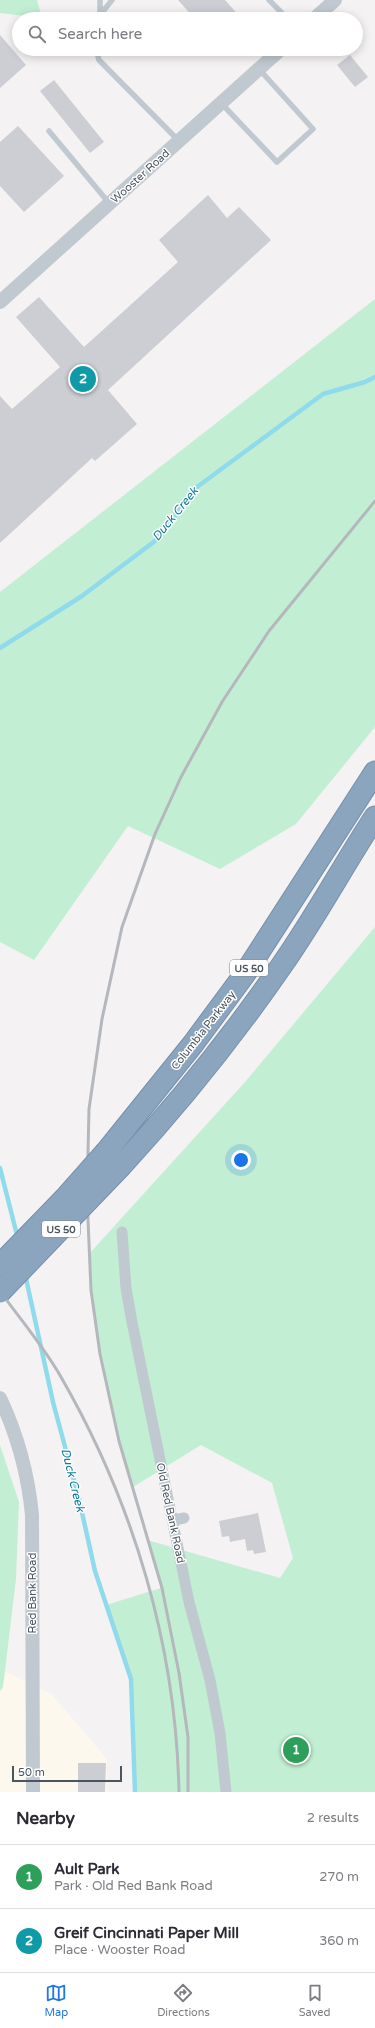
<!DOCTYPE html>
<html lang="en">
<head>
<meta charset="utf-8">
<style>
	:root { --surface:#fff; --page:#f2f2f3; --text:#2b2b33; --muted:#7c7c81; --line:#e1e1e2; --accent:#1d78e3 }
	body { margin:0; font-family:"Varela Round",sans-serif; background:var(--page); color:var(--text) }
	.scale { position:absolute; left:12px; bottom:10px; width:110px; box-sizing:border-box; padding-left:4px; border:2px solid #4a555f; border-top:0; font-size:11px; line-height:14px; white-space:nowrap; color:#4a555f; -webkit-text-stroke:3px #fff; paint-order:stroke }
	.you { position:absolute; left:241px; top:1160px; width:14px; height:14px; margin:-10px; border:3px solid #fff; border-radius:50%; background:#1a73e8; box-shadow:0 0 0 6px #1a73e833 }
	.badge { display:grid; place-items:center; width:26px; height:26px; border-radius:50%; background:var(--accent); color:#fff; font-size:13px; font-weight:700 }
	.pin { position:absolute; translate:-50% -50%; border:2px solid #fff; box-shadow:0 1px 4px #0006 }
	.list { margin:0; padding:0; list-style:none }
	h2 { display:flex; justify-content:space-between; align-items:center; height:52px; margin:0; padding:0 16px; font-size:17px }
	h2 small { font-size:13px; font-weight:400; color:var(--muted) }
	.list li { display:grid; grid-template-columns:26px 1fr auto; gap:12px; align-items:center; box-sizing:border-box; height:64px; padding:0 16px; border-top:1px solid var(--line) }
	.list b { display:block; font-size:15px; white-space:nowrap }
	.list p { margin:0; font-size:13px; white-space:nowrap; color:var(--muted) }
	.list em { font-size:13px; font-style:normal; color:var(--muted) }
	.icon { flex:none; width:22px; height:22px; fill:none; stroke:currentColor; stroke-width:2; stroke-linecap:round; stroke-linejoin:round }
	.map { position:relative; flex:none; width:375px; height:1792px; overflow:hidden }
	.search { position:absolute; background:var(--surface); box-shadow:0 2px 10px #0003; left:12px; right:12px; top:12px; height:44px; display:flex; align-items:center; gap:10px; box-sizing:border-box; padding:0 14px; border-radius:22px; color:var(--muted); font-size:15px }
	.sheet { height:180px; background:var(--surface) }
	nav { display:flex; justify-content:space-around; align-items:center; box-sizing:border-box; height:56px; border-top:1px solid var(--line); background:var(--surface); font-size:11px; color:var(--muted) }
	nav a { display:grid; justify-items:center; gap:2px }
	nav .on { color:var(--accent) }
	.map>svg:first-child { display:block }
</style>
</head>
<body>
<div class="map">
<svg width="375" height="1792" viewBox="0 0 375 1792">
	<rect width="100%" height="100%" fill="#f4f2f2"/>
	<!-- commercial -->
	<path fill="#fcf8ed" d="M0,1669l52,25 55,65v33h-107z"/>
	<!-- green -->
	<path fill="#c2efd3" d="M0,0h37l5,18 -42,-5z
		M375,299v428l-79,97 -76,45 -92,-43 -94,134 -34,-18v-350z
		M375,927v865h-240l-4,-113 -25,-74 55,-17 -14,-48 133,38 13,-20 -21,-75 -71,-38 -68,42c-22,-77 -39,-153 -44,-233l156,-172z
		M0,1445l19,57 -3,77 -13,108 -3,4z"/>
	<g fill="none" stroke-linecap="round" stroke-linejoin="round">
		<!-- stream -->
		<path stroke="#90dbeb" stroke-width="4.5" d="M0,648l82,-52 73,-55 42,-54 126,-93 42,-12 10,-5
			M0,1168l18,71
			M25,1274l28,128 26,97 16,72 36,108 4,113"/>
	</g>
	<!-- building -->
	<path fill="#ccced4" d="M178,0h47l17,19h-47z
		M0,35l26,30 -26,23z
		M350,55l18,22 -13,10 -18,-22z
		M54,80l50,62 -14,11 -50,-62z
		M18,126l46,50 -40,36 -24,-26v-44z
		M208,195l19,23 12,-11 32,33 -163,150 29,34 -42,37 -3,-3 -92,85v-147l12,13 48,-42 -44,-50 23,-20 45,50 94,-85 -19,-22z
		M258,1513l8,39 -12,2 -1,-4 -6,1 -2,-12 -15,3 -1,-6 -7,1 -3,-16z
		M78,1763h28l-1,29h-27z"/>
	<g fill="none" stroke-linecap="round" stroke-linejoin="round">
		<defs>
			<path id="motorway" d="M106,1152l87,-108 51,-69 131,-203
				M121,1166c59,-64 112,-130 161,-201 33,-47 61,-99 93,-148"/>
		</defs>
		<!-- motorway casing -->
		<use href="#motorway" stroke="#7690ab" stroke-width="23"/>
		<!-- service -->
		<path stroke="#c0c9d0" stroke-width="5.5" d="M269,0l19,19
			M100,15l12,-15
			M100,15v-15
			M96,49l3,11 80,81
			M221,103l56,59 36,-33 -54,-60
			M49,131l60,72"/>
		<!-- minor -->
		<path stroke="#c0c9d0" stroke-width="11" d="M122,1232l4,56 6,34 57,280 21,78 10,53 6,59
			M174,1520l10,-2"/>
		<!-- tertiary -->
		<path stroke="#c0c9d0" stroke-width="14" d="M314,19l21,-19
			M0,302l281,-253
			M0,1398c18,38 28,76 32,117l1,277"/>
		<!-- motorway -->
		<use href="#motorway" stroke="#8ba5bf" stroke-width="21"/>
		<!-- rail -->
		<path stroke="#b4b7bc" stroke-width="3" d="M0,1291c20,28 44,56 61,86 73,127 115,269 118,415
			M188,1792v-55l-9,-64 -17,-85 -43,-147 -19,-87 -9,-64 -4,-94 2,-87 13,-90 20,-92 33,-93 26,-57 41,-75 47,-71 106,-130"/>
		<defs>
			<path id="motorway-bridge" d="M0,1265l67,-69 39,-44
				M0,1292l121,-126"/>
		</defs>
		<!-- motorway-bridge casing -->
		<use href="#motorway-bridge" stroke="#7690ab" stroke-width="23" stroke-linecap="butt"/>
		<!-- motorway-bridge -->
		<use href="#motorway-bridge" stroke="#8ba5bf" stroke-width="21"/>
	</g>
	<g text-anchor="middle" stroke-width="3" stroke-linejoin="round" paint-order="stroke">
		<!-- shield labels -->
		<g fill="#fff" stroke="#80888f" stroke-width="1">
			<rect x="230" y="960" width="38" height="16" rx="3"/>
			<rect x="42" y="1221" width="38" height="16" rx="3"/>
		</g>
		<g font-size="10" font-weight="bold" fill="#4a555f">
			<text x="249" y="972">US 50</text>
			<text x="61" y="1233">US 50</text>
		</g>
		<!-- street labels -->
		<g font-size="11" fill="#4a555f" stroke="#fff">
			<text transform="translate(140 176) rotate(-42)" y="4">Wooster Road</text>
			<text transform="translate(203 1030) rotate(-52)" y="4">Columbia Parkway</text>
			<text transform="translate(171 1513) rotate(78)" y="4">Old Red Bank Road</text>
			<text transform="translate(32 1593) rotate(-90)" y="4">Red Bank Road</text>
		</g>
		<!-- water labels -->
		<g font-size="12" font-style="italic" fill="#0f7d96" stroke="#fff">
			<text transform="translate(175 514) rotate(-51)" y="4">Duck Creek</text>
			<text transform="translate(73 1480) rotate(76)" y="4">Duck Creek</text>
		</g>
	</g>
</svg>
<div class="scale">50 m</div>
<div class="you"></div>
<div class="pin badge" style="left:296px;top:1750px;background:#2e9e5b">1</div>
<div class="pin badge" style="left:83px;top:379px;background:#0f9aa8">2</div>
<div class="search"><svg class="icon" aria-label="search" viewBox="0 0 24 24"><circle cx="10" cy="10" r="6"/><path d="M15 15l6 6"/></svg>Search here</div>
</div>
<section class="sheet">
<h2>Nearby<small>2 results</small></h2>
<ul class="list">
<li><span class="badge" style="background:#2e9e5b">1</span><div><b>Ault Park</b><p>Park · Old Red Bank Road</p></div><em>270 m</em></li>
<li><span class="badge" style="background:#0f9aa8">2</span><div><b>Greif Cincinnati Paper Mill</b><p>Place · Wooster Road</p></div><em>360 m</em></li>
</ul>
</section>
<nav>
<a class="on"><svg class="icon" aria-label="map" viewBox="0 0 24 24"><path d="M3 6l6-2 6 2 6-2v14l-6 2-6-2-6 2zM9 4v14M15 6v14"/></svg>Map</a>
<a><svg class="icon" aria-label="directions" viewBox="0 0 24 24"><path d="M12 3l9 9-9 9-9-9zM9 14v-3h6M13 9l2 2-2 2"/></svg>Directions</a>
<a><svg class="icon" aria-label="saved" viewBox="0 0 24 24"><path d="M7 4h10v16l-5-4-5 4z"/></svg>Saved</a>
</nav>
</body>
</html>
